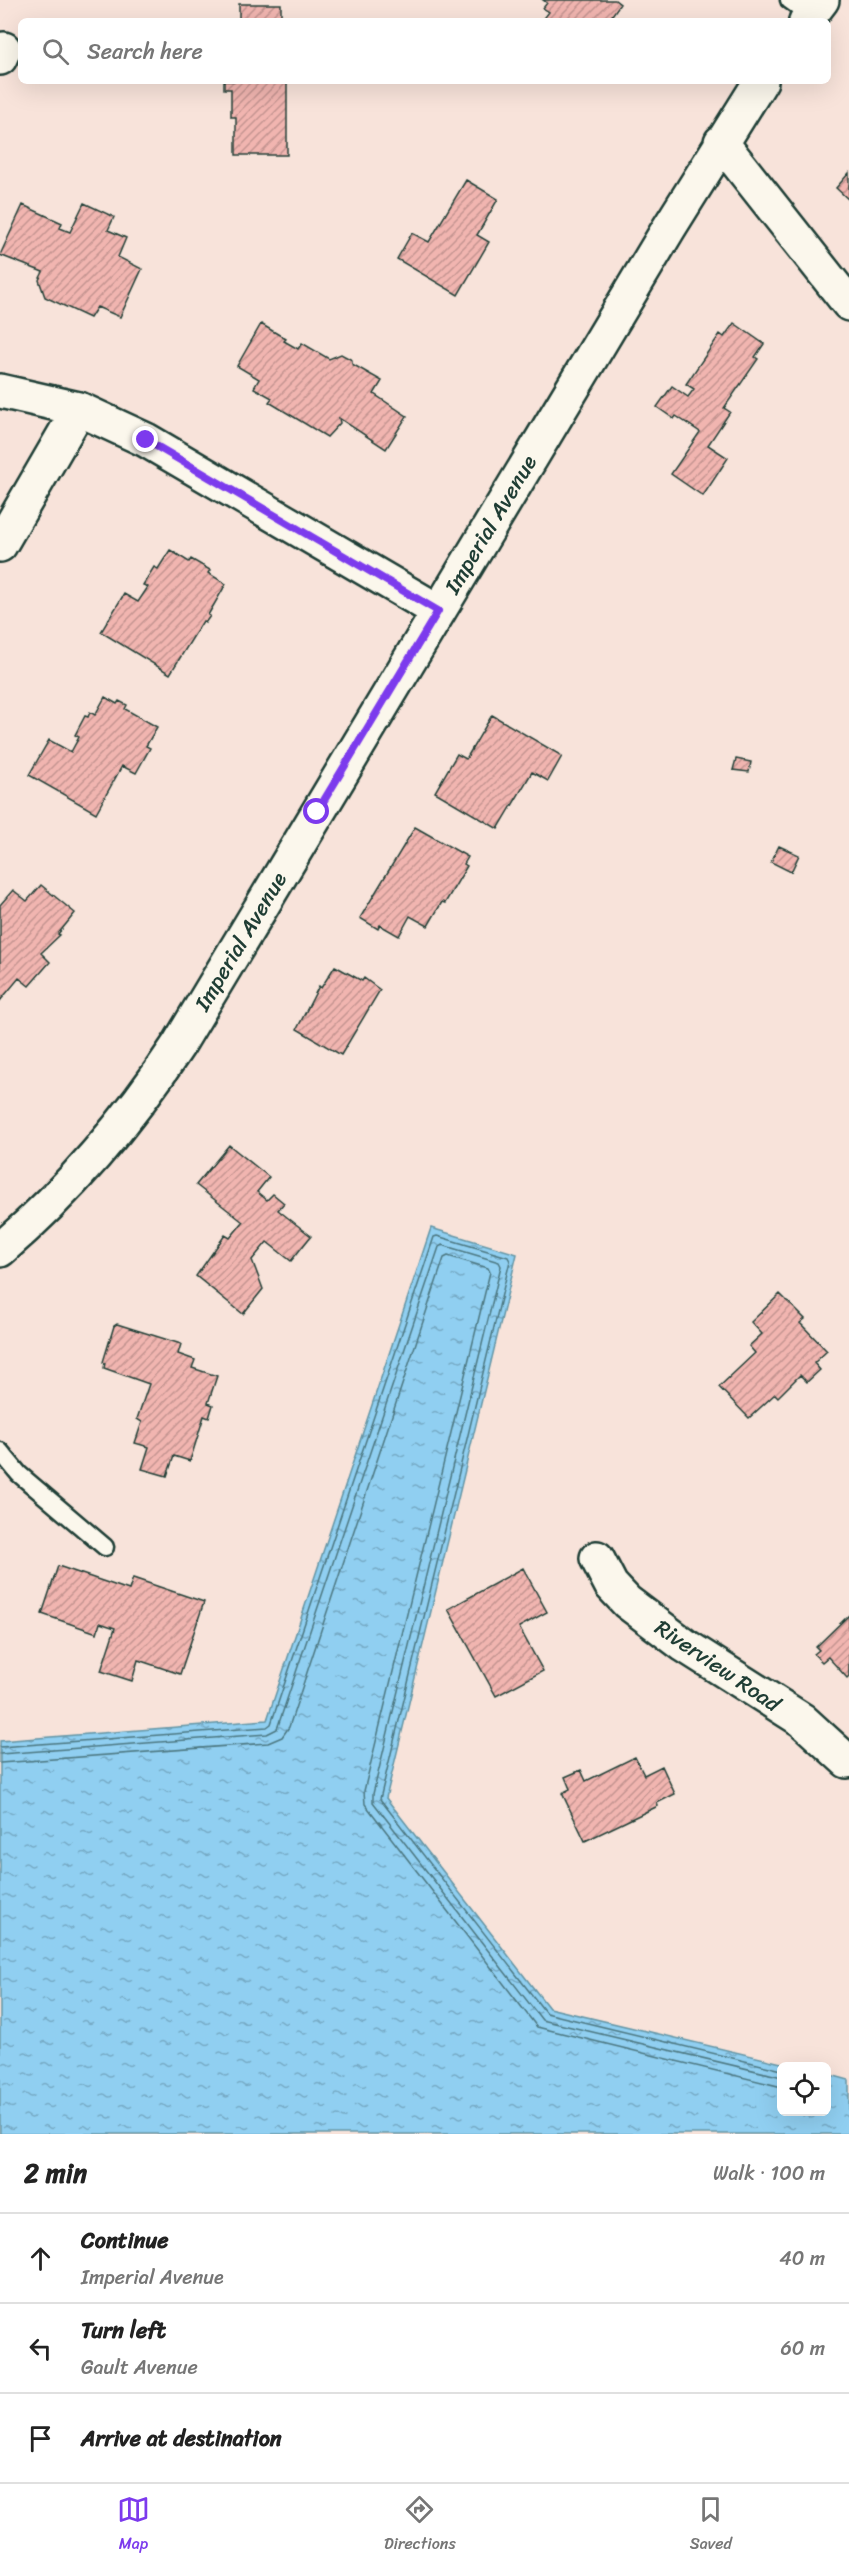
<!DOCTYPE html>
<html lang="en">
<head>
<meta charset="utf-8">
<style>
	:root { --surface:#fff; --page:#f2f2f2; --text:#222; --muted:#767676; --line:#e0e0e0; --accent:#7c3aed }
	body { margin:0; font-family:Sriracha,sans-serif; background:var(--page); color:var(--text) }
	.controls { position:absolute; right:18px; bottom:18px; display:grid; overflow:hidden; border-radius:9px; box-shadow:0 6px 24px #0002 }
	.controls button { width:54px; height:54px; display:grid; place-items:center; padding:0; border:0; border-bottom:2px solid var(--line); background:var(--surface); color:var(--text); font:30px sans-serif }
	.stop { position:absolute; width:18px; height:18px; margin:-14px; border:4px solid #7c3aed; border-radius:50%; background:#fff }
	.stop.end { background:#7c3aed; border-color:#fff; box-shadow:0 2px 6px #0008 }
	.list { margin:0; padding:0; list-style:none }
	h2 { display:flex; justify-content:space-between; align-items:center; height:78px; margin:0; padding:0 24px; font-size:26px }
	h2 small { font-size:20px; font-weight:400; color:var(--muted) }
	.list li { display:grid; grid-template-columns:39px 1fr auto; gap:18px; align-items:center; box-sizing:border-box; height:90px; padding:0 24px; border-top:2px solid var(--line) }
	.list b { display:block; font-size:22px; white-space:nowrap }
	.list p { margin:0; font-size:20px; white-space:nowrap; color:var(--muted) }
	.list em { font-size:20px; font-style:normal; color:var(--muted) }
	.icon { flex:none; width:33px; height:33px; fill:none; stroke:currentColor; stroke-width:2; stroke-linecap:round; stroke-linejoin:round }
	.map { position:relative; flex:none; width:849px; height:2134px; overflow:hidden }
	.search { position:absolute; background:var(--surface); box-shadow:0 6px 24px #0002; left:18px; right:18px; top:18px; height:66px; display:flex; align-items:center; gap:15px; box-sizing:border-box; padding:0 21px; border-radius:9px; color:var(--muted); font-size:22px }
	.sheet { height:348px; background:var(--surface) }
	nav { display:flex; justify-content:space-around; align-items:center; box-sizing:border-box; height:84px; border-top:2px solid var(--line); background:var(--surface); font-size:16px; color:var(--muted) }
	nav a { display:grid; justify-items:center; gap:3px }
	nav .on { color:var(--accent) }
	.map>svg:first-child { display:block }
</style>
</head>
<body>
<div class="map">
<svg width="849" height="2134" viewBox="0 0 849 2134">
	<defs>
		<pattern id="water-ripples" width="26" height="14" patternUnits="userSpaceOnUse" patternTransform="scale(1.5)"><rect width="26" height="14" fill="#90cff1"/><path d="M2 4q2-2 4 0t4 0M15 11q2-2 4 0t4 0" fill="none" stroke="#75a9c4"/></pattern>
		<pattern id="building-hatch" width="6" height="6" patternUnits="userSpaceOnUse" patternTransform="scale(1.5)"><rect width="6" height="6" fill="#f1b5b0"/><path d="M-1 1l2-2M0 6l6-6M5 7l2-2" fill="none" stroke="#c39490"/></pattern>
	</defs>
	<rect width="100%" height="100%" fill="#f8e3da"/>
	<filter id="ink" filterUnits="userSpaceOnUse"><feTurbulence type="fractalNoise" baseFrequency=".0167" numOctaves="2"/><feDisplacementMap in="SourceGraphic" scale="12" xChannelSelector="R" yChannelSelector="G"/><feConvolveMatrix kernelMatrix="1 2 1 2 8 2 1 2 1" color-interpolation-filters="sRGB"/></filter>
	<g filter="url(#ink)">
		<!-- water -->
		<path fill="url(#water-ripples)" stroke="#6395a5" stroke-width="1.5" d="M431,1228l86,26 -131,544 163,210 245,58h-12v46h44l1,-38 22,6v54h-849v-393l267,-21z"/>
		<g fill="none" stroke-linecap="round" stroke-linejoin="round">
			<!-- shore -->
			<path stroke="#4c7780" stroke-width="1.5" d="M0,1747l267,-20 4,-3 163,-487 3,-1 71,21 2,4 -130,538 166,214 236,57
				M0,1754l267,-20 10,-5 162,-482 3,-2 57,17 2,4 -128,528v8l169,218 240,57
				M0,1763l268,-20 14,-6 7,-10 155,-469 4,-2 40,12 2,4 -126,519 1,13 172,223 245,60"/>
		</g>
		<!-- building -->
		<path fill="url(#building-hatch)" stroke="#1f3d34" stroke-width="1.5" d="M543,0h72l5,4 -12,17h-66l7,-9 -6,-4 4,-5z
			M239,4h42v17h-42z
			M224,81h63v74h-51v-38h-5v-28h-7z
			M849,173v27l-13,-12z
			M466,180l32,19 -21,36 12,7 -31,53 -61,-36 15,-26 17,9z
			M84,203l30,14 -6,13 18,8 -8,19 24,12 -22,48 -23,-10 -7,11 -45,-21 -6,-17 4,-8 -43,-17 23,-50 39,18 -2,5 10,4z
			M734,323l30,21 -9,13 3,2 -34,49 6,4 -22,33 20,13 -25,38 -32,-22 29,-42 -24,-16 -2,3 -17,-12 15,-21 16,11 6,-8 -8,-5 34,-50 4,3z
			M261,324l25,15 -2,2 14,8 4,-6 27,16 12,-5 11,6v4l30,17 -8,13 33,22 -21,33 -47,-31 1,5 -13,14 -58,-35 3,-4 -18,-10 5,-9 -22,-13z
			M170,550l19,12 2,-3 19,11 -2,3 18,11 -18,31 2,1 -5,7 -2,-2 -33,53 -69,-42 23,-38 14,8 10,-15 -5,-2 11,-18 4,2z
			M105,697l12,7 2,-3 8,4 -2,4 32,18 -11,19 4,2 -14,25 -14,-7 -26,47 -67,-38 20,-35 22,12 8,-15 -4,-2 10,-19 3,1 2,-5 5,3z
			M492,715l70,41 -14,25 -16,-9 -34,57 -63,-37 22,-38 9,5z
			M736,759l15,3 -2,10 -16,-2z
			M415,827l53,30 -4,7 3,2 -22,37 -3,-1 -14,24 -18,-10 -11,20 -19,-11 -2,4 -18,-11z
			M779,846l20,9 -8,17 -20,-10z
			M41,885l34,28 -17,21 2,1 -19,18 9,9 -21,24 -10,-8 -19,23v-96l13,-15 14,11z
			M335,966l27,15 2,-3 16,12 -39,65 -44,-26 22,-43 2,2z
			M229,1145l40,32 -12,15 10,8 6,-6 11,9 -6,7 33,26 -20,25 -24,-19 -15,18 11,29 -20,25 -47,-38 29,-41 5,3 13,-16 -47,-37z
			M780,1294l25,25 -5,4 27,28 -13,12 6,7 -13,12 -7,-7 -22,22 -3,-3 -26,24 -30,-31 36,-34 -6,-7 13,-12 -11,-12z
			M117,1324l64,20 -3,10 17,6 -3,8 25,8 -9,27 5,2 -4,13 -5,-2 -14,45 -16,-5 -7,20 -25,-7 7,-22 -14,-4 7,-21 -5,-3 12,-35 -45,-16 1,-5 -2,-1 11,-36z
			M58,1566l71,24 4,-12 71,24 -24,72 -42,-14 -6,21 -31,-10 14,-43 -15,-5 -3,10 -55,-19z
			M523,1568l24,44 -28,15 24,44 -47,25 -48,-87z
			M849,1615v61l-2,2 -19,-21 -6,5 -8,-8 5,-4 -3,-3z
			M635,1757l9,18 18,-9 13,28 -18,9 1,3 -73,35 -23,-48 8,-4 -5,-12 16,-7 5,11z"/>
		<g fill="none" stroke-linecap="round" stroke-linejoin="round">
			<defs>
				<path id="service" d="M789,0l21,15
					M0,1451l19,23 86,73"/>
				<path id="minor" d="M806,21l16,-21
					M0,58l4,-9
					M721,142l128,162
					M0,391l79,18 67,31 292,171
					M0,545l79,-136
					M0,1250c70,-60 129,-130 179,-206l490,-816 92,-147
					M597,1558l14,27 16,17 57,43 118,75 45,41 2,-2"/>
			</defs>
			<!-- service casing -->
			<use href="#service" stroke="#1f3d34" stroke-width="21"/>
			<!-- minor casing -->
			<use href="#minor" stroke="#1f3d34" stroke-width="38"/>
			<!-- service -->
			<use href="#service" stroke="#fbf7ec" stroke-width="16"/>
			<!-- minor -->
			<use href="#minor" stroke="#fbf7ec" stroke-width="33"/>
		</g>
	</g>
	<g fill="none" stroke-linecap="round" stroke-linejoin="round" filter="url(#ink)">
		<!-- route -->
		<path stroke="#7c3aed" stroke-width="8" d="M146,440l292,171 -121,201"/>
	</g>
	<g text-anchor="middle" stroke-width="6" stroke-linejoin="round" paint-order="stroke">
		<!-- street labels -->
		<g font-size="22" fill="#1f3d34" stroke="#fbf7ec">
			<text transform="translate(490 524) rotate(-59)" y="8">Imperial Avenue</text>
			<text transform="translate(240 941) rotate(-59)" y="8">Imperial Avenue</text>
			<text transform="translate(718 1665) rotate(34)" y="8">Riverview Road</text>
		</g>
	</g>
</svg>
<div class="controls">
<button><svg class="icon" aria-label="locate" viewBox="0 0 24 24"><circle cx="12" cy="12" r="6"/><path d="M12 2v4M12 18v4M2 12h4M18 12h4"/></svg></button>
</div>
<div class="stop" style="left:317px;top:812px"></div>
<div class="stop end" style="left:146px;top:440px"></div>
<div class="search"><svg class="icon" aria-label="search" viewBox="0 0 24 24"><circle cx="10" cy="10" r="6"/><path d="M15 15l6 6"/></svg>Search here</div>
</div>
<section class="sheet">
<h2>2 min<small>Walk · 100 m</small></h2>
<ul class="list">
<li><svg class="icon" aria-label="ahead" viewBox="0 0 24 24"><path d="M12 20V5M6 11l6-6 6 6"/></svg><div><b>Continue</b><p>Imperial Avenue</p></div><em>40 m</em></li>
<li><svg class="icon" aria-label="left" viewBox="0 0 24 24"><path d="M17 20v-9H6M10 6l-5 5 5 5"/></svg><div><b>Turn left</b><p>Gault Avenue</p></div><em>60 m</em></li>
<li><svg class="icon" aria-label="arrive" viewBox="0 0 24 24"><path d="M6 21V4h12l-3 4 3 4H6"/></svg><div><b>Arrive at destination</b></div></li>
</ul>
</section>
<nav>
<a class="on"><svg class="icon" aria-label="map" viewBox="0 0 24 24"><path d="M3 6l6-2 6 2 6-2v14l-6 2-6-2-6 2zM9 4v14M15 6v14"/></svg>Map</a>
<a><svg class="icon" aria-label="directions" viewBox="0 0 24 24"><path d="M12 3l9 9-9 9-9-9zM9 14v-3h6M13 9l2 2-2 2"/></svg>Directions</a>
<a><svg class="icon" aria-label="saved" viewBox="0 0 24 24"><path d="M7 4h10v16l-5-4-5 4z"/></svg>Saved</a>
</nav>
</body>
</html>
